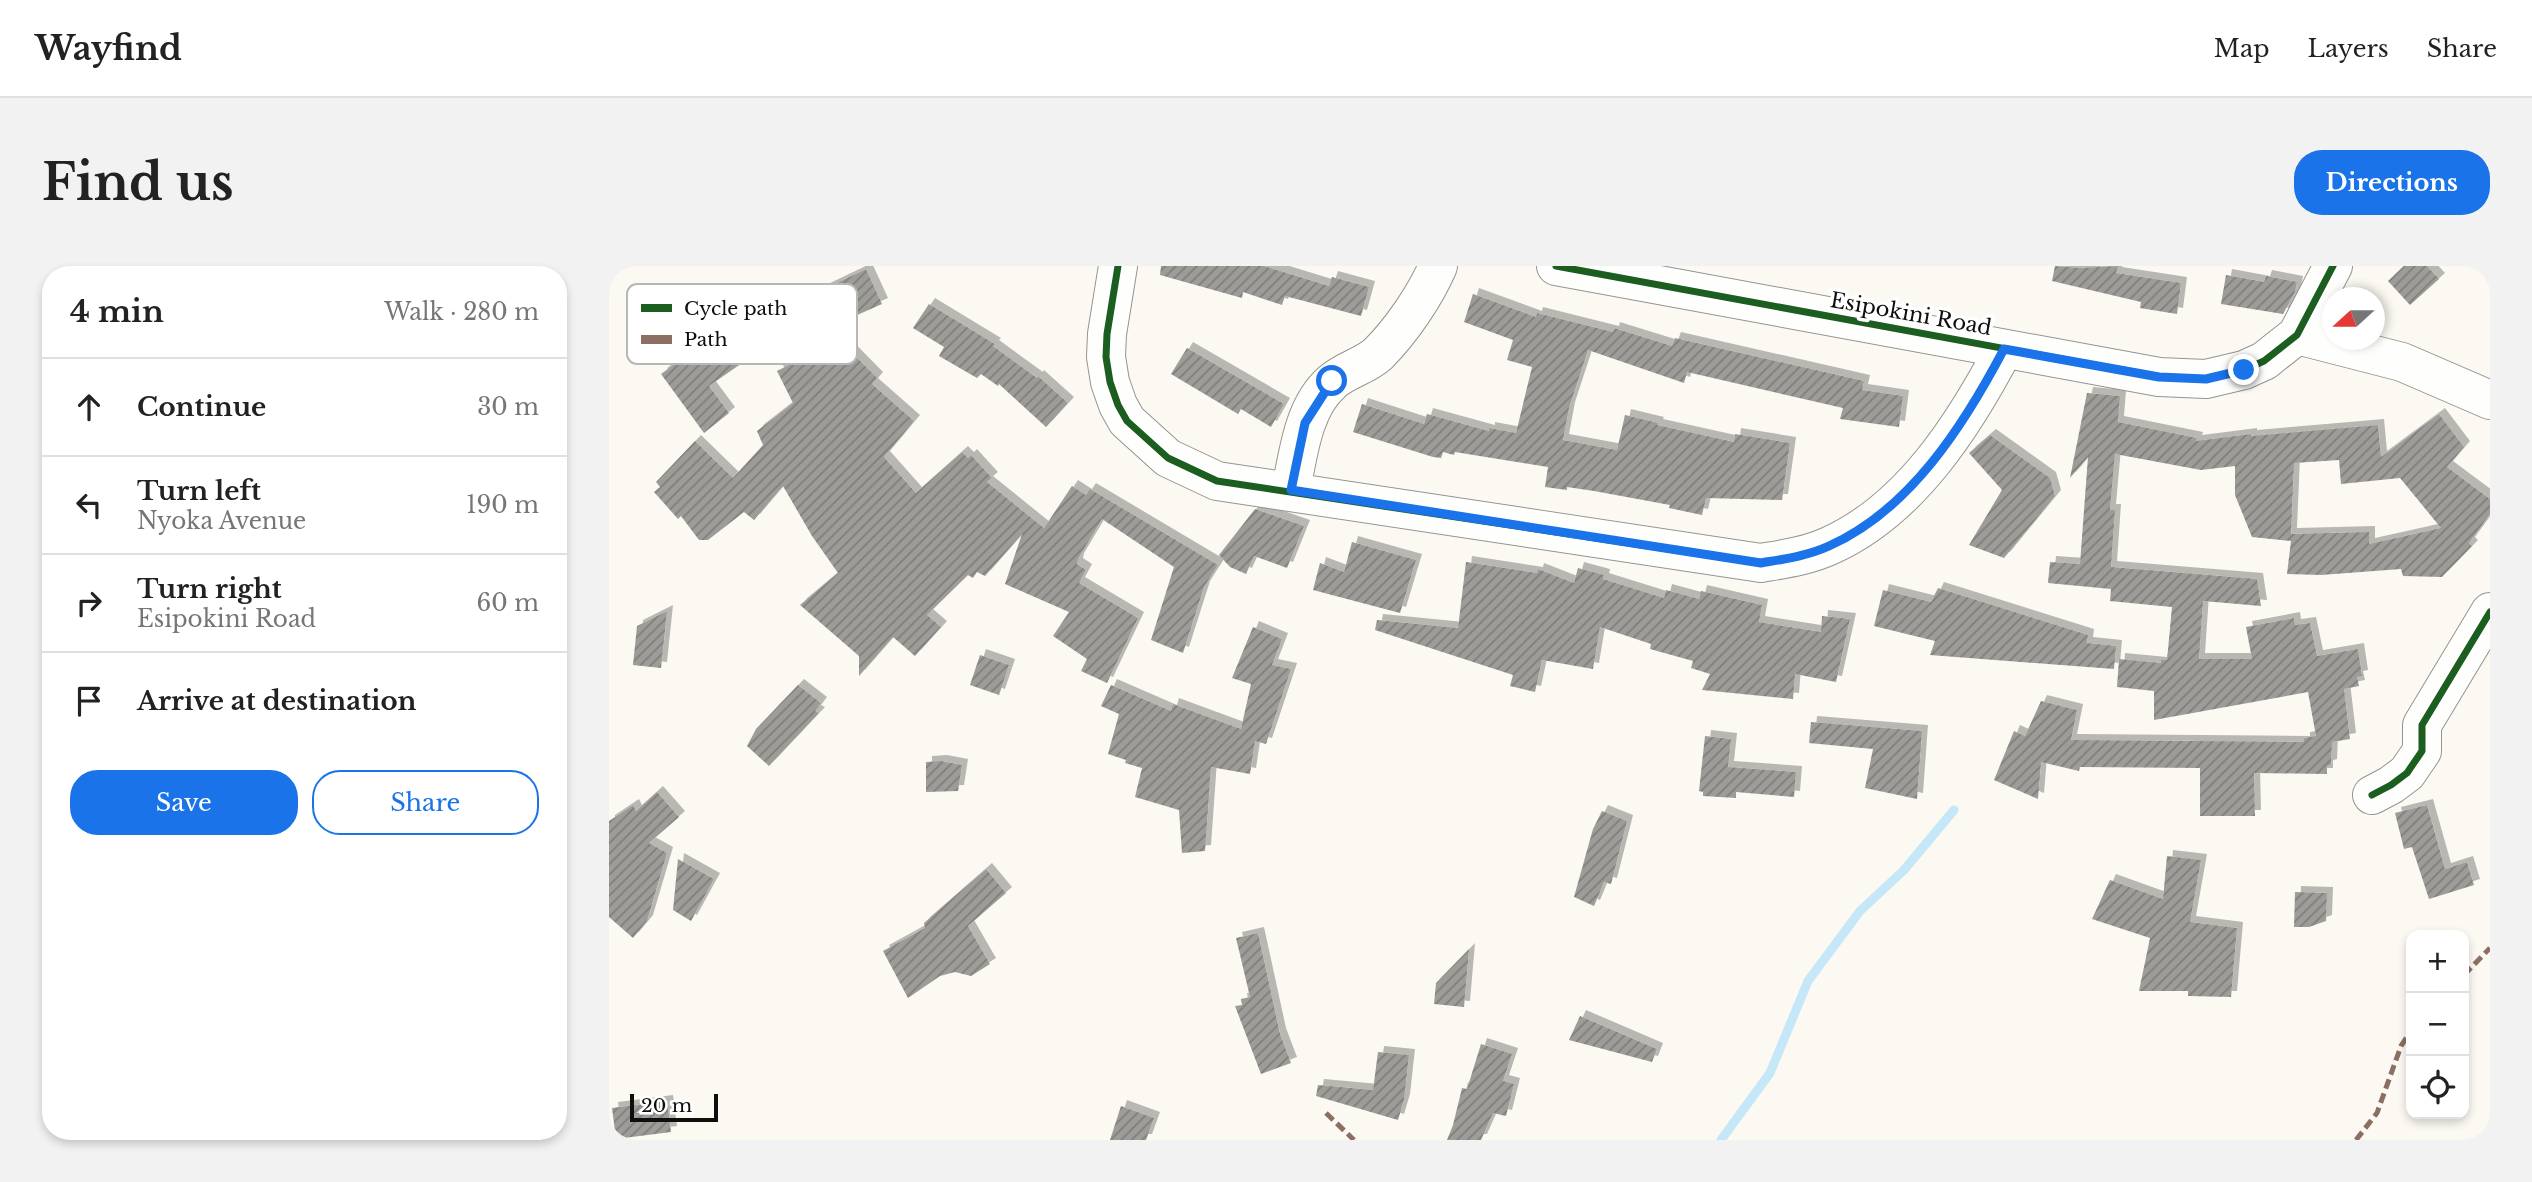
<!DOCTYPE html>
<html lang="en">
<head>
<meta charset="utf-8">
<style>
	:root { --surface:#fff; --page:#f2f2f2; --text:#222; --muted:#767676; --line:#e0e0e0; --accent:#1a73e8 }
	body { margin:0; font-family:"Libre Baskerville",serif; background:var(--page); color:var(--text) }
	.controls { position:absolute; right:21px; bottom:21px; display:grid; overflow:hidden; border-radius:14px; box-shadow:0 4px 10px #0003 }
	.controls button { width:63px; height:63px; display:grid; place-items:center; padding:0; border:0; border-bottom:2px solid var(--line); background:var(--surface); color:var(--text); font:35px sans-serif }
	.compass { position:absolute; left:1713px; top:21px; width:63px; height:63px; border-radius:50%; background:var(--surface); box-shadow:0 4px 10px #0003; rotate:249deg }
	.scale { position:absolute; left:21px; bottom:18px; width:88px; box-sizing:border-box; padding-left:7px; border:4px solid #0e0e0e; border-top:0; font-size:19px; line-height:24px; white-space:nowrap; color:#0e0e0e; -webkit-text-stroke:5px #fff; paint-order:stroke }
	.stop { position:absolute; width:21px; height:21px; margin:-16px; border:5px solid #1a73e8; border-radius:50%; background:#fff }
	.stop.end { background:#1a73e8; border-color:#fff; box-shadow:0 2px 7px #0008 }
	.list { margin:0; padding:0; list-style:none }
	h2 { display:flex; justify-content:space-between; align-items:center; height:91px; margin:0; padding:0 28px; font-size:30px }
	h2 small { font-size:23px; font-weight:400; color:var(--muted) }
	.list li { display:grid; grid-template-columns:46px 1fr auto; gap:21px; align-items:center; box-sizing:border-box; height:98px; padding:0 28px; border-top:2px solid var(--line) }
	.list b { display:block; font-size:26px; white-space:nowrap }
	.list p { margin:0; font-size:23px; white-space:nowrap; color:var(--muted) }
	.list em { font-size:23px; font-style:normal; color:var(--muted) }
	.actions { display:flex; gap:14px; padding:21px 28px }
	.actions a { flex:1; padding:16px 0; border:2px solid var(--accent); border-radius:28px; text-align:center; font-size:24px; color:var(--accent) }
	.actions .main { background:var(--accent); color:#fff }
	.icon { flex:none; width:38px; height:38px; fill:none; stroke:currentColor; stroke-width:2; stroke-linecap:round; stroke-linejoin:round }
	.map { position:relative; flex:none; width:1881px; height:874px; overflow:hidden; border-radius:28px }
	header { display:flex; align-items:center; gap:42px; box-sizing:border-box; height:98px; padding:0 35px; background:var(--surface); border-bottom:2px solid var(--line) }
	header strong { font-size:33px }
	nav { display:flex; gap:38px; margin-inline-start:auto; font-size:24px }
	.intro { display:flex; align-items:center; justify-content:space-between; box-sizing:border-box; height:168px; padding:0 42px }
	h1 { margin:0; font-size:49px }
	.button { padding:18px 32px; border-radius:28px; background:var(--accent); color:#fff; font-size:24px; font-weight:700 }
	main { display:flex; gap:42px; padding:0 42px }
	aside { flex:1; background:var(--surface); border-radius:28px; box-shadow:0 4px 10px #0003 }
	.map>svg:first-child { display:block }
</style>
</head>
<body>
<header>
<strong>Wayfind</strong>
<nav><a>Map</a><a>Layers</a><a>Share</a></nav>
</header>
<div class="intro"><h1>Find us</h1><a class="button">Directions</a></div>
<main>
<aside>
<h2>4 min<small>Walk · 280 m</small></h2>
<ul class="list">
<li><svg class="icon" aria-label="ahead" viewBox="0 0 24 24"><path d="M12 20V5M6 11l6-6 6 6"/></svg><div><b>Continue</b></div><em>30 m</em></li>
<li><svg class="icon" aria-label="left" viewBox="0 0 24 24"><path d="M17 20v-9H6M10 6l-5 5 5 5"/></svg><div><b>Turn left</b><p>Nyoka Avenue</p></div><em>190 m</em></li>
<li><svg class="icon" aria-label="right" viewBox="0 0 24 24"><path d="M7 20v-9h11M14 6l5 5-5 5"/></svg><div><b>Turn right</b><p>Esipokini Road</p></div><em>60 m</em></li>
<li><svg class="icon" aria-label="arrive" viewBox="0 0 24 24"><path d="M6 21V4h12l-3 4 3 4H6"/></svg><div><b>Arrive at destination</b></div></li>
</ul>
<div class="actions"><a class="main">Save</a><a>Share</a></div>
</aside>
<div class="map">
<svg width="1881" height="874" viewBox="0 0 1881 874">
	<defs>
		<pattern id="building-hatch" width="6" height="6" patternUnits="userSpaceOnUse" patternTransform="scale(1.75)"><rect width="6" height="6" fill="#9e9c98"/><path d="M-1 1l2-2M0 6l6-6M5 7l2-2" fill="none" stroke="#7f7e7a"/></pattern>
		<filter id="shadow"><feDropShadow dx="6" dy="-6" stdDeviation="0" flood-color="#0004"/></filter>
	</defs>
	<rect width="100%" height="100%" fill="#fbf9f2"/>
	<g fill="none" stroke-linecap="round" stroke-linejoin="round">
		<!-- stream -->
		<path stroke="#c6e7f7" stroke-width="9" d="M1112,874l49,-67 38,-92 52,-70 44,-41 50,-60"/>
	</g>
	<!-- building -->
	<path fill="url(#building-hatch)" fill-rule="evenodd" filter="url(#shadow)" d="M552,0h103l65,20 3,-9 37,10 -8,29 -76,-20 -3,9 -39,-13 -1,6 -82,-23z
		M1446,0l25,2 38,-2 -2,7 65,10 -4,31 -37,-6 1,-6 -89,-21z
		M1795,0h23l12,13 -29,26 -22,-24z
		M257,3l16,35 -54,24 49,50 -5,6 42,37 -30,36 32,36 46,-41 6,6 3,-3 21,23 -5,4 57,46 28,-42 14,9 4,-6 128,76 -14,22 -21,66 -32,-13 23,-73 -72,-48 -24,40 -1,5 9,6 -7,13 59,35 -31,65 -26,-12 6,-12 -34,-23 16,-24 -64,-28 17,-50 -37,42 -8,-4 -4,6 -5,-3 -41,40 14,12 -26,29 -22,-19 -34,39v-20l-59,-51 38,-32 -26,-37 -29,-50 -29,34 -10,-8 -36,28h-9l-18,-24 -3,3 -24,-27 6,-5 -4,-5 39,-41 38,37 30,-33 -6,-14 36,-28 -16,-32 39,-20 -33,-56 6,-4 10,10z
		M1617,9l38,7 2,-6 31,6 -2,10 -12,22 -62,-10z
		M864,28l63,23 1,-4 76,19 1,-4 58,18 3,-8 189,43 -2,9 41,6 -4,31 -59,-8 3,-11 -156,-36 -3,11 -96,-33 -19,58 -6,32 54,10 8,-35 33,8 -1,2 77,17 1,-8 55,9 -8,57 -76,-2 -4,17 -33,-7 1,-3 -76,-14 -27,-4v3l-22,-3 3,-20 -93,-15 -1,3 -11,-3 -2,6 -8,-1 -80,-25 9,-28 62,20 3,-10 62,17v-3l27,5 16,-66 -25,-7 6,-20 -49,-18z
		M320,38l66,40 -2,2 44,32 1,-2 30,27 -22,24 -47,-43 -1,2 -17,-12 -4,4 -38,-22 5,-9 -31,-19z
		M80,40l27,32 9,-6 20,29 -36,25 20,27 -25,20 -43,-59 30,-22 -22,-30z
		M578,82l97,56 -13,23 -30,-18 -3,5 -67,-40z
		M1478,127l33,3 -2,26 79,16 -1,3 55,-7v2l127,-11 3,32 58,-43 25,33 -17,20 43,32v15l-21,29 3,3 -30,31 -39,-1 -2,-7 -80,6 -34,-1 4,-33 -39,-4 -17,-42v-29l-34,4 -86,-16 -5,56h5l-4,57 146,12 4,27 -58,-5 -4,58h53l-6,-32 48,-9 1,7 15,-2 7,33 41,-7 4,27 -5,1 2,9 -15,3 6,50 -18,3 -1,23 -4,1v8l-73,-1 1,43h-55v-48l-120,-1 -1,4 -38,-9 -3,37 -44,-19 20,-49 11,5 16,-35 36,9 -6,30 233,2v-4l12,-2 -8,-44 -154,28v-29l-37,-4 2,-28 42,4v-3h6l5,-53 -62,-6 1,-12 -63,-6 2,-21 30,2 8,-107 -18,21zM1730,194l2,24 59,-6 41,50 -72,16v-12l-78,2 3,-71z
		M1381,169l60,43 5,18 -51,62 -35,-13 33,-55 -33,-37z
		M646,243l49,17 -17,42 -33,-12 -8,18 -16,-7 -11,-12z
		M743,276l64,18 -16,53 -87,-23 7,-27 24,9z
		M857,296l71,11 1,-4 36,14 4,-15 26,7 -1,4 61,19 2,-8 33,9 2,-8 61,14 -3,17 62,10 1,-16 28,3 -14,63 -41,-8 -2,25 -91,-9 8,-16 -19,-6 2,-7 -43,-12 1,-5 -51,-17 -7,42 -51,-9 -7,32 -25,-6 3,-11 -138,-45 2,-10 81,8z
		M1329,322l150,47 -1,8 29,3 -2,23 -184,-14 5,-14 -61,-15 9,-36 48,12z
		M58,345l-6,57 -28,-3 4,-39z
		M644,361l29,12 -10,26 19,4 -25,75 -11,-3 -5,33 -39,-7 -6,84 -23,2 -3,-43 -44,-13 7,-29 -17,-5 1,-3 -18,-6 11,-40 -18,-8 10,-21 60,26 2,-7 68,25 10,-45 -19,-6z
		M371,389l29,10 -10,30 -29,-10z
		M189,419l23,18 -6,8 4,2 -50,53 -22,-20 9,-17z
		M1202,456l111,9 -5,68 -52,-11 8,-39 -64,-6z
		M1096,470l26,3 -3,28 68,5 -2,25 -58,-5v6l-33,-2v-4l-4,-1z
		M332,495l21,4 -4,26 -32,1v-30z
		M48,526l22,25 -30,26 18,10 -20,68 -14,17 -24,-21v-96l24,-16 3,6z
		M1818,539l18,64 22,-7 7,23 -45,14 -17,-52 -8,2 -9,-36z
		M993,545l25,10 -16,63 -7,-2 -10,24 -20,-9 19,-68z
		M1558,590l34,4 -11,62 47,6 -6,69 -43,-1v-5h-49l11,-53 -58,-19 18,-39 53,19z
		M69,593l36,20 -23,42 -18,-11z
		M377,603l20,24 -38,33 22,38 -19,12 -16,-4 -15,4 -32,22 -25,-47 42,-23 -1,-5z
		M1686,626l32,1 -1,28 -17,6h-15z
		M649,667l22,101 11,29 -30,11 -26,-68 7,-1 -1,-6 9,-2 -14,-59z
		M860,683l-5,58 -30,-3 2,-21z
		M971,750l77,33 -5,13 -83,-22z
		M872,778l31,10 -9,27 11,3 -8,32 -13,-3 -12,27h-34l6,-15 9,-37 5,1z
		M769,786l31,3 -5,45 -6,20 -82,-24 2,-11 55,5z
		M58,835l4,31 -55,7 -4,-31z
		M512,840l33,12 -8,22h-36z"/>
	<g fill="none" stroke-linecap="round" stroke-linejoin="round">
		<defs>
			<path id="minor" d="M509,0l-11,68 -1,23 4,25 8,23 9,16 41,37 49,23 544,82c23,-4 46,-7 68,-17 81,-36 135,-121 175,-197
				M947,0l603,111 47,2 38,-9 20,-9 33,-26 36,-69
				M1688,69l105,27 88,38
				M682,224c7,-35 12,-83 41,-108 13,-12 33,-16 46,-28 23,-23 47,-58 60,-88
				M1763,529l19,-10 16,-12 15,-22v-26l68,-113"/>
		</defs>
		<!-- minor casing -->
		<use href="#minor" stroke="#959491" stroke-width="40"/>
		<!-- minor -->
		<use href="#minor" stroke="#fefefd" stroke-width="38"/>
		<!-- quiet -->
		<path stroke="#8d6e63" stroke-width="5" stroke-dasharray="10 5" stroke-linecap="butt" d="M1855,709l26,-27
			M717,847l28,27
			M1747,874l21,-27 24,-67 10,-15"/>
		<defs>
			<path id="cycleway" d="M509,0l-11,68 -1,23 4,25 8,23 9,16 41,37 49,23 544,82c23,-4 46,-7 68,-17 81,-36 135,-121 175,-197
				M947,0l603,111 47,2 38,-9 20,-9 33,-26 36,-69
				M1763,529l19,-10 16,-12 15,-22v-26l68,-113"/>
		</defs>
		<!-- cycleway casing -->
		<use href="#cycleway" stroke="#fff" stroke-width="11"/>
		<!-- cycleway -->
		<use href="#cycleway" stroke="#1b5e20" stroke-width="7"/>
	</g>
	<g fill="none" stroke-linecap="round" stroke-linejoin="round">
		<!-- route -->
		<path stroke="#1a73e8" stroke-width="9" d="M723,115l-27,42 -14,67 470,73c23,-4 46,-7 68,-17 81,-36 135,-121 175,-197l155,28 47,2 38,-9"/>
	</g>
	<g text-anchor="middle" stroke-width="7" stroke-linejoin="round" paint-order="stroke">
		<!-- street labels -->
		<g font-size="21" fill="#0e0e0e" stroke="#fff">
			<text transform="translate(1302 48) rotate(10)" y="7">Esipokini Road</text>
		</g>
	</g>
	<!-- legend -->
	<rect x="18" y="18" width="230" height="80" rx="10" fill="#fff" stroke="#b7b7b7" stroke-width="2"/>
	<rect x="32" y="38" width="31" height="8" fill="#1b5e20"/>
	<rect x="32" y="69" width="31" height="9" fill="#8d6e63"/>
	<g font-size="19" fill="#0e0e0e">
		<text x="75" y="49">Cycle path</text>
		<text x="75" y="80">Path</text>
	</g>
</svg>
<div class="controls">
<button>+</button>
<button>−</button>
<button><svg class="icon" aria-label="locate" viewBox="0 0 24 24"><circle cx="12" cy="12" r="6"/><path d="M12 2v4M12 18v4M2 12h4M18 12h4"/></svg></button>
</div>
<svg class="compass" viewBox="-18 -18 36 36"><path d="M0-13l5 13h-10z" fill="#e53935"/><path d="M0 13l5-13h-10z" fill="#767676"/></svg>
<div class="scale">20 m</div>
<div class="stop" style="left:723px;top:115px"></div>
<div class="stop end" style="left:1635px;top:104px"></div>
</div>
</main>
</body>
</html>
